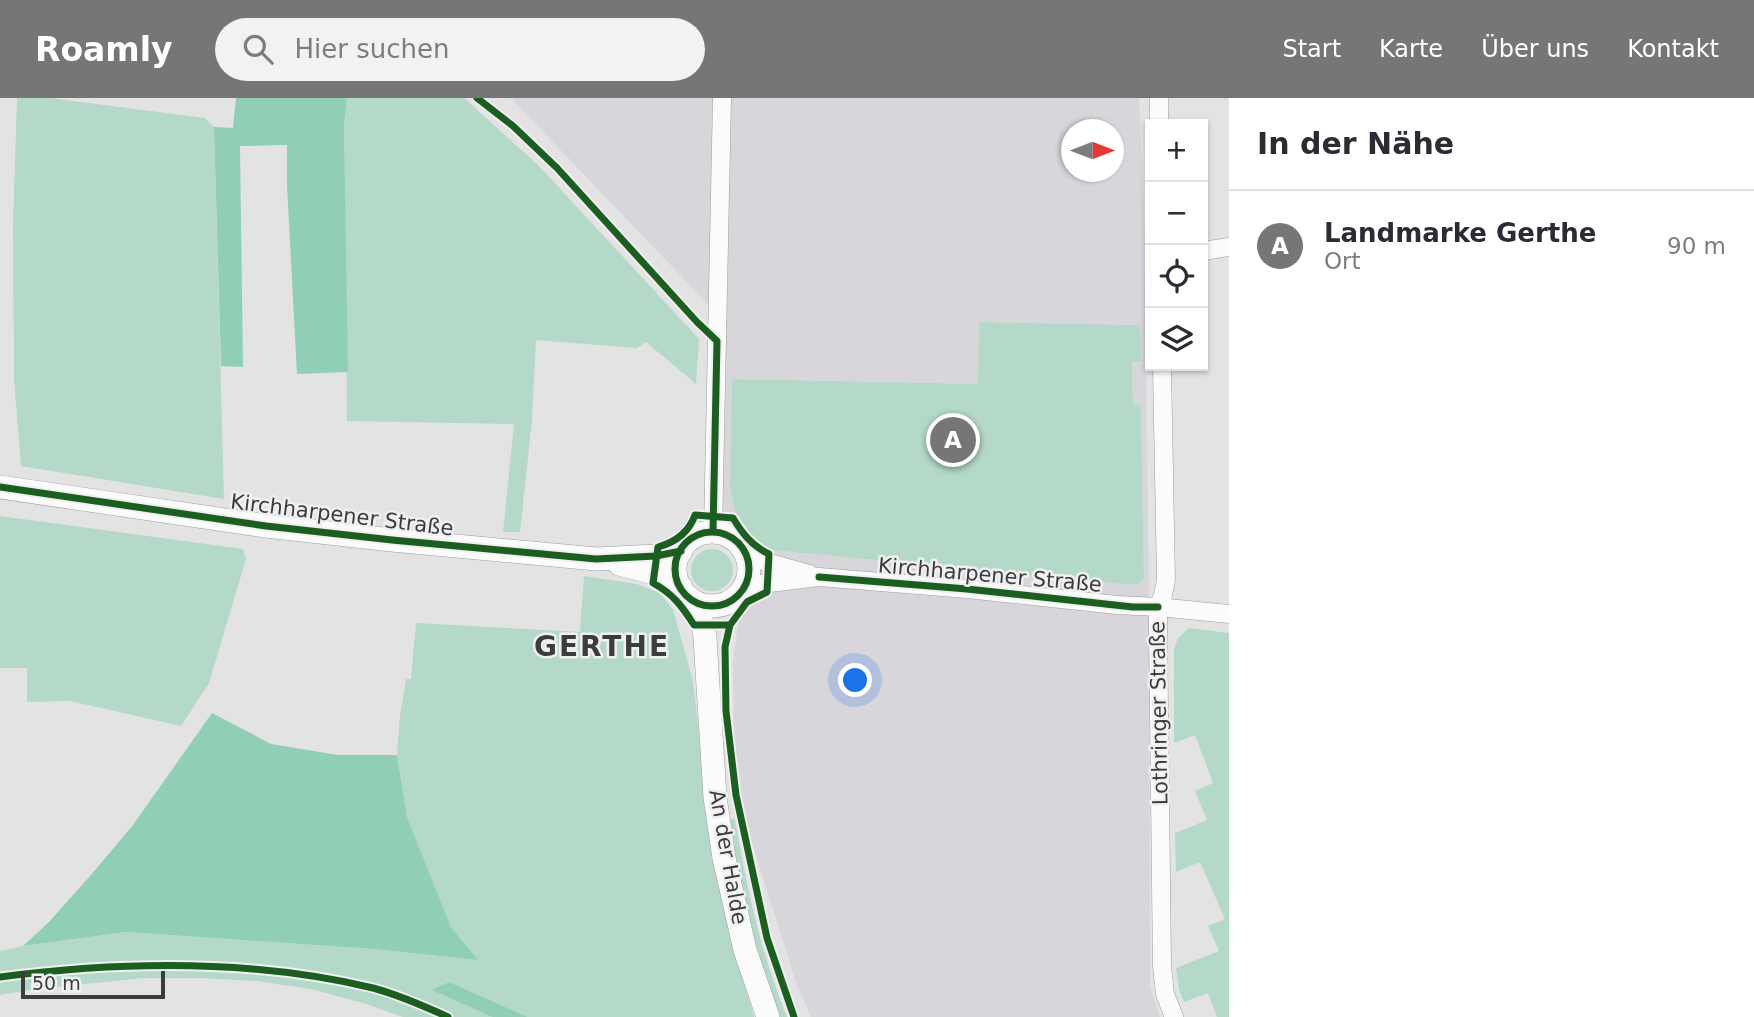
<!DOCTYPE html>
<html lang="de">
<head>
<meta charset="utf-8">
<style>
	:root { --surface:#fff; --page:#f2f2f3; --text:#2b2b33; --muted:#7c7c81; --line:#e1e1e2; --accent:#767677 }
	body { margin:0; font-family:"DejaVu Sans",sans-serif; background:var(--page); color:var(--text) }
	.controls { position:absolute; right:21px; top:21px; display:grid; overflow:hidden; border-radius:0px; box-shadow:0 2px 5px #0004 }
	.controls button { width:63px; height:63px; display:grid; place-items:center; padding:0; border:0; border-bottom:2px solid var(--line); background:var(--surface); color:var(--text); font:35px sans-serif }
	.compass { position:absolute; left:1061px; top:21px; width:63px; height:63px; border-radius:50%; background:var(--surface); box-shadow:0 2px 5px #0004; rotate:90deg }
	.scale { position:absolute; left:21px; bottom:18px; width:144px; box-sizing:border-box; padding-left:7px; border:4px solid #3c3c3d; border-top:0; font-size:19px; line-height:24px; white-space:nowrap; color:#3c3c3d; -webkit-text-stroke:5px #f0eff2; paint-order:stroke }
	.you { position:absolute; left:856px; top:583px; width:24px; height:24px; margin:-18px; border:5px solid #fff; border-radius:50%; background:#1a73e8; box-shadow:0 0 0 10px #1a73e833 }
	.badge { display:grid; place-items:center; width:46px; height:46px; border-radius:50%; background:var(--accent); color:#fff; font-size:23px; font-weight:700 }
	.pin { position:absolute; translate:-50% -50%; border:4px solid #fff; box-shadow:0 2px 7px #0006 }
	.list { margin:0; padding:0; list-style:none }
	h2 { display:flex; justify-content:space-between; align-items:center; height:91px; margin:0; padding:0 28px; font-size:30px }
	h2 small { font-size:23px; font-weight:400; color:var(--muted) }
	.list li { display:grid; grid-template-columns:46px 1fr auto; gap:21px; align-items:center; box-sizing:border-box; height:112px; padding:0 28px; border-top:2px solid var(--line) }
	.list b { display:block; font-size:26px; white-space:nowrap }
	.list p { margin:0; font-size:23px; white-space:nowrap; color:var(--muted) }
	.list em { font-size:23px; font-style:normal; color:var(--muted) }
	.icon { flex:none; width:38px; height:38px; fill:none; stroke:currentColor; stroke-width:2; stroke-linecap:round; stroke-linejoin:round }
	.map { position:relative; flex:none; width:1229px; height:919px; overflow:hidden }
	header { display:flex; align-items:center; gap:42px; box-sizing:border-box; height:98px; padding:0 35px; background:var(--accent); color:#fff }
	header strong { font-size:33px }
	nav { display:flex; gap:38px; margin-inline-start:auto; font-size:24px }
	.search { width:490px; height:63px; background:var(--page); display:flex; align-items:center; gap:18px; box-sizing:border-box; padding:0 24px; border-radius:38px; color:var(--muted); font-size:26px }
	main { display:flex }
	aside { flex:1; background:var(--surface) }
	.map>svg:first-child { display:block }
</style>
</head>
<body>
<header>
<strong>Roamly</strong>
<div class="search"><svg class="icon" aria-label="search" viewBox="0 0 24 24"><circle cx="10" cy="10" r="6"/><path d="M15 15l6 6"/></svg>Hier suchen</div>
<nav><a>Start</a><a>Karte</a><a>Über uns</a><a>Kontakt</a></nav>
</header>
<main>
<div class="map">
<svg width="1229" height="919" viewBox="0 0 1229 919">
	<rect width="100%" height="100%" fill="#e3e3e4"/>
	<!-- built -->
	<path fill="#d8d5db" fill-rule="evenodd" d="M511,0h628l5,115 5,383 1,390 10,31h-349l-14,-32 -52,-164 -11,-61 -1,-98 6,-45 14,-26 5,-20 -4,-21 -18,-20 -15,-5v-207zM1072,32h42v42h-42zM979,224l161,3v36l-8,1 1,43h8l3,173 -7,7 -366,-35 -8,-4 -19,-18 -12,-149 247,5z"/>
	<!-- green -->
	<path fill="#b5d9c8" d="M17,0h33l155,20 9,9 10,372 -203,-33 -7,-86 -1,-154z
		M347,0h117l75,68 160,173 -3,45 -50,-42 -9,6 -101,-8 -4,80 -12,112h-17l11,-108 -167,-3 -3,-296z
		M979,224l161,3 1,36 -9,1 1,42 8,1 3,173 -7,7 -366,-35 -8,-4 -19,-18 -8,-14 -6,-26 2,-109 246,5z
		M0,418l243,33 3,10 -37,124 -28,43 -111,-25 -43,1v-34h-27z
		M691 472a21 21 0 1 1 42 0a21 21 0 1 1-42 0Z
		M584,478l53,8 23,9 13,17 20,71 19,170 17,82 25,84h-226l-79,-35 -16,8 59,27h-89l-37,-13 -55,-15 -55,-8 -56,-3h-57l-115,12 -28,5v-44l23,-5 103,-14 247,17 104,11 -26,-33 -44,-110 -10,-62 3,-39 6,-37h5l5,-56 164,9z
		M1189,530l40,5v384h-12l-9,-24 -24,9 -5,-12 -3,-22 43,-17 -11,-25 17,-7 -25,-57 -24,10 -1,-39 32,-13 -12,-29 18,-8 -18,-48 -21,8v-94l4,-11z
		M735,721c11,67 26,135 52,198h-9l-15,-45 -21,-75 -13,-77z"/>
	<!-- forest -->
	<path fill="#90ceb5" d="M236,0h111l-3,27 4,247 -51,2 -10,-188v-41l-47,1 3,221 -22,-1 -7,-239 19,1z
		M212,615l59,31 67,11h59l10,62 44,110 27,33 -105,-11 -247,-17 -103,14 25,-23 43,-48 42,-50z
		M449,884l79,35h-36l-60,-27z"/>
	<g fill="none" stroke-linecap="round" stroke-linejoin="round">
		<defs>
			<path id="minor" d="M1159,0v26
				M1203,153l26,-4
				M1162,268l4,214 -3,15 -5,12v19l4,340 3,28 9,23
				M713,434l9,-434
				M745,455l24,10 40,11
				M745,488l74,-9 148,12 150,16 41,2 71,7"/>
			<path id="tertiary" d="M0,389l266,39 126,14 204,19 60,-3 25,-5
				M675 471a37 37 0 1 1 74 0a37 37 0 1 1-74 0Z
				M619,466l35,9 27,14
				M692,502l11,25 2,13 10,159 9,61 21,92 23,67"/>
		</defs>
		<!-- minor casing -->
		<use href="#minor" stroke="#9d9d9d" stroke-width="19"/>
		<!-- tertiary casing -->
		<use href="#tertiary" stroke="#9d9d9d" stroke-width="24"/>
		<!-- minor -->
		<use href="#minor" stroke="#fbfbfb" stroke-width="18"/>
		<!-- tertiary -->
		<use href="#tertiary" stroke="#fbfbfb" stroke-width="23"/>
		<defs>
			<path id="cycleway" d="M477,0l36,28 44,42 140,154 20,19 -4,191
				M0,389l266,39 126,14 204,19 60,-3 25,-5
				M695,417l38,3c9,15 19,28 36,36l-2,38 -20,10 -17,23h-36c-12,-19 -21,-31 -41,-42l5,-36c18,-5 31,-15 37,-32z
				M675 471a37 37 0 1 1 74 0a37 37 0 1 1-74 0Z
				M819,479l148,12 166,18h25
				M730,527l-5,22 1,64 10,84 31,143 27,79
				M0,879c123,-16 252,-18 373,11 26,7 51,18 75,29"/>
		</defs>
		<!-- cycleway casing -->
		<use href="#cycleway" stroke="#f0eff2" stroke-width="11"/>
		<!-- cycleway -->
		<use href="#cycleway" stroke="#1b5e20" stroke-width="7"/>
	</g>
	<g text-anchor="middle" stroke-width="5" stroke-linejoin="round" paint-order="stroke">
		<!-- street labels -->
		<g font-size="21" fill="#3c3c3d" stroke="#f0eff2">
			<text transform="translate(342 417) rotate(7)" y="7">Kirchharpener Straße</text>
			<text transform="translate(990 477) rotate(5)" y="7">Kirchharpener Straße</text>
			<text transform="translate(1159 615) rotate(-91)" y="7">Lothringer Straße</text>
			<text transform="translate(728 759) rotate(80)" y="7">An der Halde</text>
		</g>
		<!-- district labels -->
		<g font-size="28" font-weight="bold" letter-spacing="2" fill="#3c3c3d" stroke="#f0eff2">
			<text x="602" y="558">GERTHE</text>
		</g>
	</g>
</svg>
<div class="controls">
<button>+</button>
<button>−</button>
<button><svg class="icon" aria-label="locate" viewBox="0 0 24 24"><circle cx="12" cy="12" r="6"/><path d="M12 2v4M12 18v4M2 12h4M18 12h4"/></svg></button>
<button><svg class="icon" aria-label="layers" viewBox="0 0 24 24"><path d="M12 4l9 5-9 5-9-5zM3 14l9 5 9-5"/></svg></button>
</div>
<svg class="compass" viewBox="-18 -18 36 36"><path d="M0-13l5 13h-10z" fill="#e53935"/><path d="M0 13l5-13h-10z" fill="#7c7c81"/></svg>
<div class="scale">50 m</div>
<div class="you"></div>
<div class="pin badge" style="left:953px;top:342px">A</div>
</div>
<aside>
<h2>In der Nähe<small></small></h2>
<ul class="list">
<li><span class="badge">A</span><div><b>Landmarke Gerthe</b><p>Ort</p></div><em>90 m</em></li>
</ul>
</aside>
</main>
</body>
</html>
